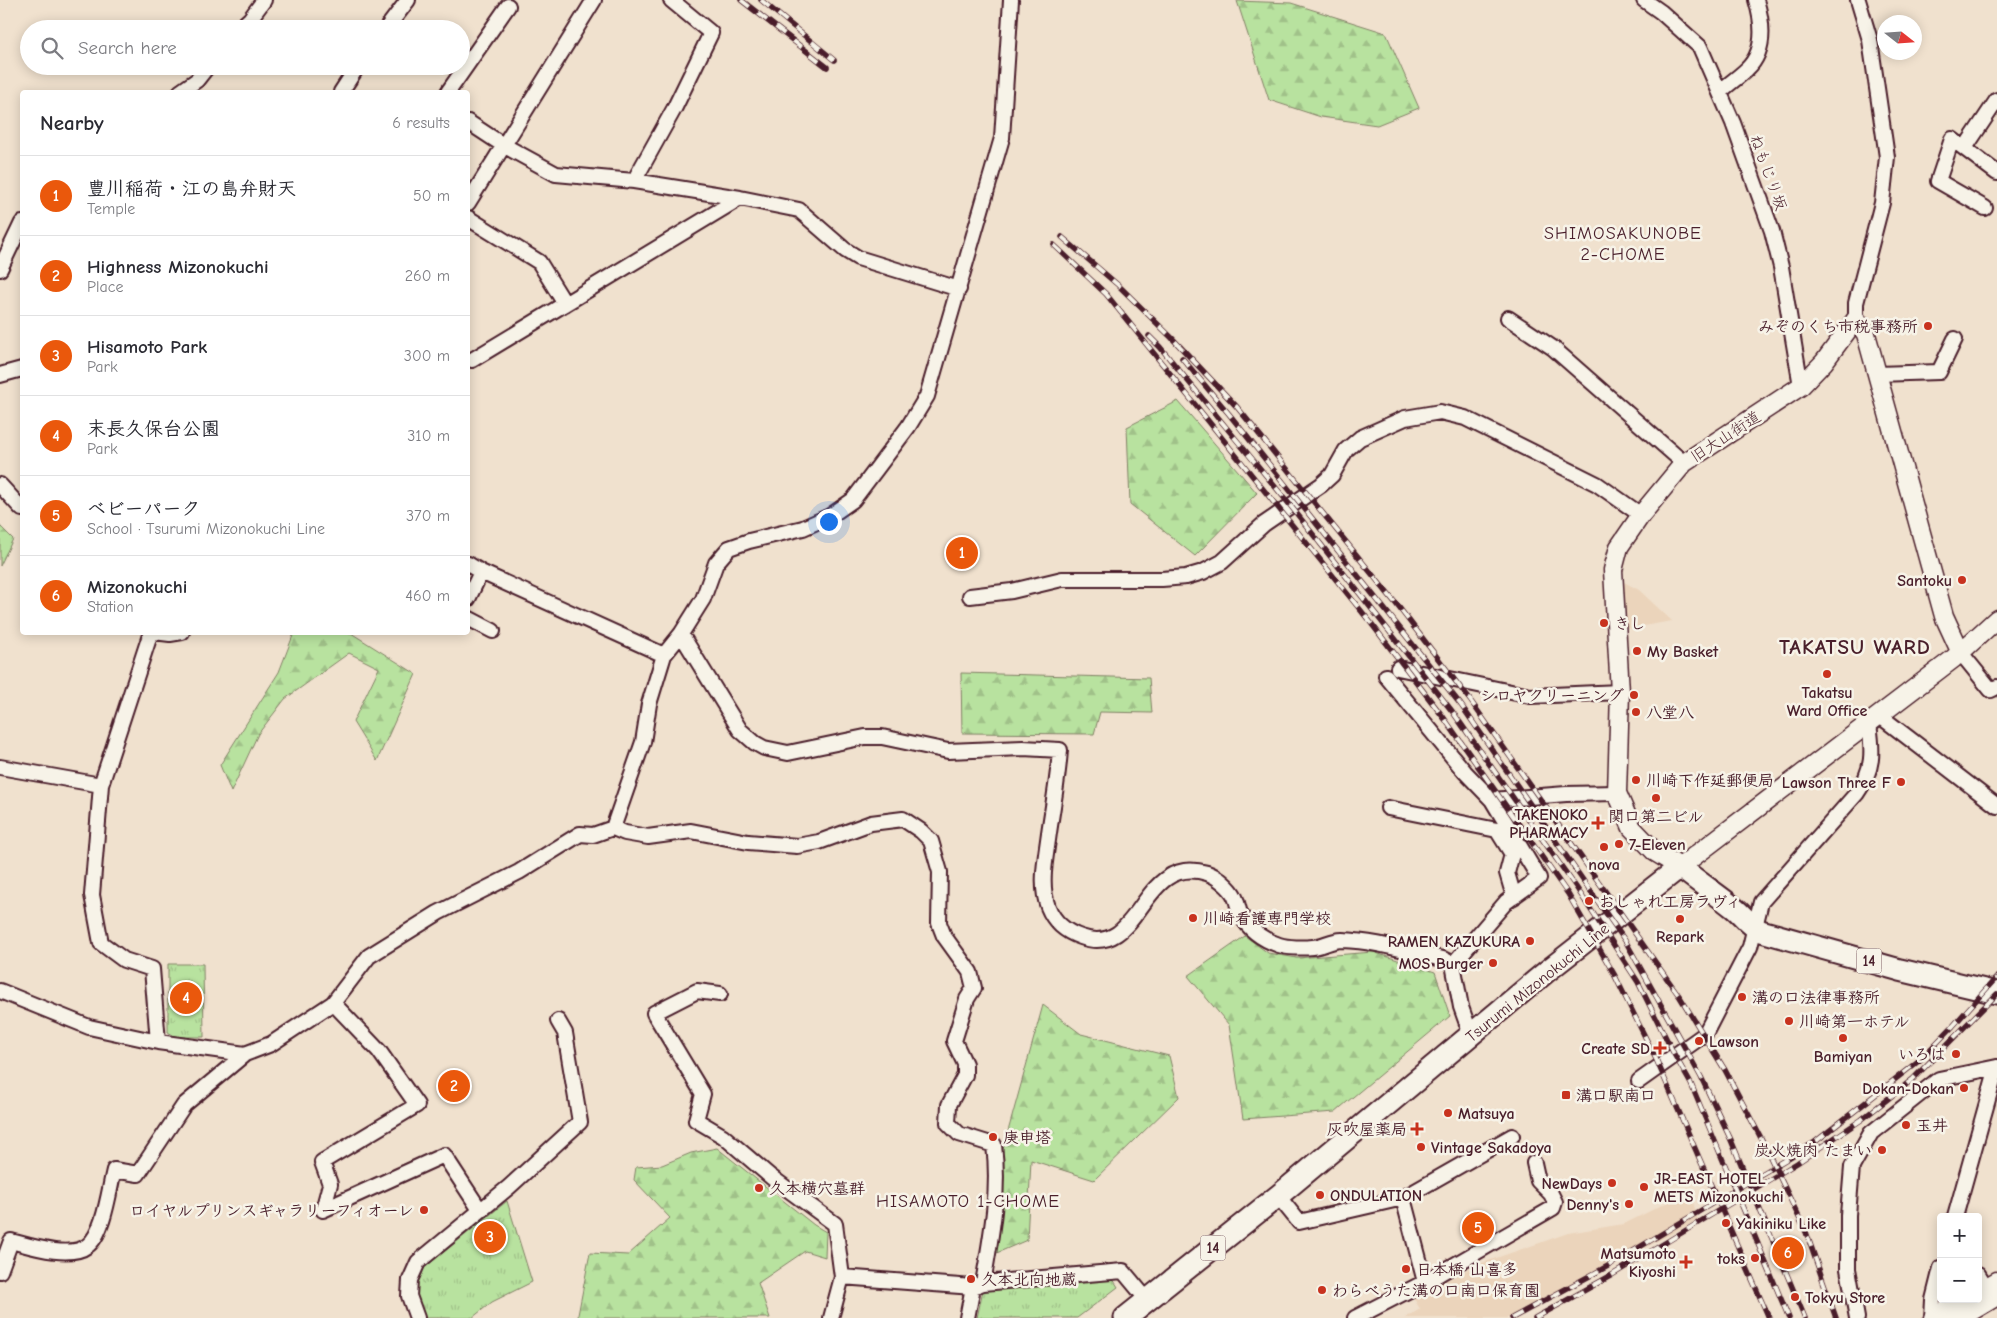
<!DOCTYPE html>
<html lang="en">
<head>
<meta charset="utf-8">
<style>
	:root { --surface:#fff; --page:#f7f7f7; --text:#2b2b33; --muted:#7c7c81; --line:#e1e1e2; --accent:#ea580c }
	body { margin:0; font-family:"Comic Neue","Klee One",sans-serif; background:var(--page); color:var(--text) }
	.controls { position:absolute; right:15px; bottom:15px; display:grid; overflow:hidden; border-radius:5px; box-shadow:0 2px 12px #0003 }
	.controls button { width:45px; height:45px; display:grid; place-items:center; padding:0; border:0; border-bottom:1px solid var(--line); background:var(--surface); color:var(--text); font:25px sans-serif }
	.compass { position:absolute; left:1877px; top:15px; width:45px; height:45px; border-radius:50%; background:var(--surface); box-shadow:0 2px 12px #0003; rotate:107deg }
	.you { position:absolute; left:828px; top:521px; width:18px; height:18px; margin:-12px; border:4px solid #fff; border-radius:50%; background:#1a73e8; box-shadow:0 0 0 8px #1a73e833 }
	.badge { display:grid; place-items:center; width:32px; height:32px; border-radius:50%; background:var(--accent); color:#fff; font-size:16px; font-weight:700 }
	.pin { position:absolute; translate:-50% -50%; border:2px solid #fff; box-shadow:0 1px 5px #0006 }
	.list { margin:0; padding:0; list-style:none }
	h2 { display:flex; justify-content:space-between; align-items:center; height:65px; margin:0; padding:0 20px; font-size:21px }
	h2 small { font-size:16px; font-weight:400; color:var(--muted) }
	.list li { display:grid; grid-template-columns:32px 1fr auto; gap:15px; align-items:center; box-sizing:border-box; height:80px; padding:0 20px; border-top:1px solid var(--line) }
	.list b { display:block; font-size:19px; white-space:nowrap }
	.list p { margin:0; font-size:16px; white-space:nowrap; color:var(--muted) }
	.list em { font-size:16px; font-style:normal; color:var(--muted) }
	.icon { flex:none; width:28px; height:28px; fill:none; stroke:currentColor; stroke-width:2; stroke-linecap:round; stroke-linejoin:round }
	.map { position:relative; flex:none; width:1997px; height:1318px; overflow:hidden }
	.search { position:absolute; background:var(--surface); box-shadow:0 2px 12px #0003; left:20px; top:20px; width:450px; height:55px; display:flex; align-items:center; gap:12px; box-sizing:border-box; padding:0 18px; border-radius:28px; color:var(--muted); font-size:19px }
	.panel { position:absolute; background:var(--surface); box-shadow:0 2px 12px #0003; left:20px; top:90px; width:450px; height:545px; border-radius:5px }
	.map>svg:first-child { display:block }
</style>
</head>
<body>
<div class="map">
<svg width="1997" height="1318" viewBox="0 0 1997 1318">
	<defs>
		<pattern id="grass-tufts" width="24" height="20" patternUnits="userSpaceOnUse" patternTransform="scale(1.25)"><rect width="24" height="20" fill="#b8e29f"/><path d="M3 7l-1-3M5 7V3M7 7l1-3M15 17l-1-3M17 17v-4M19 17l1-3" fill="none" stroke="#a0c189"/></pattern>
		<pattern id="forest-firs" width="22" height="20" patternUnits="userSpaceOnUse" patternTransform="scale(1.25)"><rect width="22" height="20" fill="#b8e29f"/><path d="M5 1l3.5 6h-7zM16 11l3.5 6h-7z" fill="#a0c189"/></pattern>
	</defs>
	<rect width="100%" height="100%" fill="#f0e1ce"/>
	<filter id="ink" filterUnits="userSpaceOnUse"><feTurbulence type="fractalNoise" baseFrequency=".02" numOctaves="2"/><feDisplacementMap in="SourceGraphic" scale="10" xChannelSelector="R" yChannelSelector="G"/><feConvolveMatrix kernelMatrix="1 2 1 2 8 2 1 2 1" color-interpolation-filters="sRGB"/></filter>
	<g filter="url(#ink)">
		<!-- built -->
		<path fill="#ebd4bb" d="M1622,581l17,9 33,31 -46,8z
			M1690,1191l8,29 -188,98h-105l15,-9 -7,-12 63,-32 92,-32 56,-9z"/>
		<!-- grass -->
		<path fill="url(#grass-tufts)" stroke="#818065" d="M168,964h35l1,73h-28l-8,-5z
			M507,1201l25,81 -40,20 -20,16h-49l-11,-29 6,-16z
			M1111,1276l7,11 -41,31h-100l6,-28z"/>
		<!-- forest -->
		<path fill="url(#forest-firs)" stroke="#818065" d="M1237,1l54,2 95,30 33,75 -42,17 -56,-8 -52,-17z
			M1178,401l79,92 -62,63 -65,-52 -3,-77z
			M0,526l13,13 -13,27z
			M294,633h57l65,41 -39,87 -24,-39 26,-54 -30,-15 -64,46 -27,35 -27,58 -11,-27 59,-93z
			M961,673l188,5 3,35 -52,-1 -6,22 -132,-1z
			M1245,936l23,17 29,5 76,-6 62,20 15,44 -115,96 -92,7 -14,-94 -41,-49z
			M1043,1005l38,29 88,22 10,41 -85,83 -63,-20 -4,80 -35,15 10,-102z
			M717,1148l97,77 12,7 -1,25 -20,-6 -47,32 12,35h-191l-1,-3 12,-62 38,2 42,-37 -36,-38 2,-13 26,-2 29,-12z"/>
		<g fill="none" stroke-linecap="round" stroke-linejoin="round">
			<defs>
				<path id="minor" d="M1644,0l17,12 39,35 33,76 39,108 9,36 20,119
					M239,29l11,-10 14,-19
					M386,29l22,-29
					M180,92l17,-12 11,-14
					M341,92l17,-26
					M448,92l60,-86
					M1720,92c8,-8 19,-15 27,-23 19,-18 16,-46 9,-69
					M468,122l35,23 53,29 78,7 106,17 59,12 46,40 13,8 101,31
					M1965,148l32,-48
					M634,181l40,-72 37,-76 -40,-33
					M468,203l126,-203
					M1985,208l-47,-27 14,-42 45,34
					M468,218l71,44 26,42
					M0,269l22,-46
					M1508,318l45,30 131,115
					M1856,319v-16l26,-100 5,-46 -17,-117 -12,-40
					M472,360l268,-162
					M1877,374l62,-2 16,-33
					M0,375l22,-6
					M0,485l22,24
					M468,564l13,8 183,83
					M970,596l42,-5 50,-12h100l24,-2 17,-5 19,-10 42,-38 57,-39 11,-10 14,-25 14,-12 45,-20 35,-6 25,6 132,66 44,31
					M468,599l13,-27
					M468,618l25,13
					M151,632l-50,153 -9,110 9,48 23,17 28,9 6,73
					M154,632l16,2 12,-2
					M681,634l59,96 15,13 9,5 24,5 77,-16h17l66,14 75,-3 37,2c-2,30 -8,60 -12,90 -3,22 -8,46 0,67 6,15 18,25 33,30 62,22 58,-84 126,-64 10,3 24,15 28,24 3,6 3,13 6,18 8,15 23,25 38,30 9,3 25,3 34,2 10,-1 19,-7 29,-7 34,1 68,12 101,19l10,5 8,43 10,28
					M1961,653l30,37 6,-3
					M1398,668l132,28 90,-4
					M1386,676l79,96 27,28 47,78 -33,24 -53,62
					M1880,716l117,90
					M0,767l101,18
					M1492,800l74,-6 51,-1
					M1388,808l109,22 15,24 -5,19 7,24
					M613,828l30,-86 6,-38 15,-49 17,-21 22,-35 13,-36 13,-15 20,-7 54,-13 27,-12 23,-16 55,-73 19,-31 75,-258 9,-138
					M0,991l89,36 69,15 87,12
					M720,994l-23,-3 -43,22 49,81 -7,26 27,16 48,41 64,47 7,53 -11,41
					M333,1003l46,48 38,54 -95,57 8,22 -7,26 121,-55 36,55
					M1639,1081l66,-47 45,-87 11,-45 96,-109c17,-24 16,-41 12,-69
					M1278,1196l21,26 104,-24 109,-62
					M1403,1198l22,84
					M1955,1217l42,-150
					M0,1271l11,-30c19,5 59,18 76,5 17,-12 22,-56 27,-76l24,4 46,-69 61,-51 26,-10 62,-41 36,-47 69,-43 81,-41 61,-38 13,1 20,-7 12,5 23,4 43,-6 57,11 49,4 22,-4 52,-19 32,-4 18,12 10,10 9,31 -1,51 5,13 26,36 4,16 -7,11 -13,42 11,23v11l-16,30 -1,18 11,11 35,11c6,46 -3,92 -11,138l-10,4 -131,-10
					M1978,1274l8,13
					M983,1283l140,-12 25,30
					M417,1318l-8,-22 1,-16 8,-18 91,-75 71,-65 -15,-89 -7,-12
					M967,1318l6,-31
					M1355,1318l70,-36 128,-74 2,-6 -4,-8 -13,-13 -4,-18
					M1857,1318l-9,-49v-54l4,-48 19,-34 68,-54 58,-12
					M1932,1318l1,-18 8,-32"/>
				<path id="tertiary" d="M1961,653l-17,-37 -78,-282 -10,-15 -32,43 -23,24 -117,77 -43,52 -22,32 -6,23 7,122 -3,101 15,35 23,24 25,15 273,-208 44,-40
					M1978,1292l19,-11
					M1933,1318l32,-19
					M1960,1318l37,-22"/>
				<path id="primary" d="M1125,1318l153,-122 268,-224 134,-105c18,15 37,27 54,41 10,8 16,18 27,23l139,39 97,23"/>
			</defs>
			<!-- minor casing -->
			<use href="#minor" stroke="#4a1f2b" stroke-width="18"/>
			<!-- tertiary casing -->
			<use href="#tertiary" stroke="#4a1f2b" stroke-width="21"/>
			<!-- primary casing -->
			<use href="#primary" stroke="#4a1f2b" stroke-width="25"/>
			<!-- minor -->
			<use href="#minor" stroke="#f7f3e8" stroke-width="14"/>
			<!-- tertiary -->
			<use href="#tertiary" stroke="#f7f3e8" stroke-width="18"/>
			<!-- primary -->
			<use href="#primary" stroke="#f7f3e8" stroke-width="21"/>
			<defs>
				<path id="rail" d="M741,0l86,67
					M761,0l73,60
					M1062,237l56,48 54,53 65,69 160,198 73,95 210,297 45,73 36,68 45,94 30,86
					M1054,245l52,49 265,329 73,95 124,176 46,80 42,85 113,259
					M1149,336l11,11 126,153 166,211 124,176 62,95 36,72 17,30 98,234
					M1182,358l47,56 232,291 165,237 75,135 30,63 74,178
					M1512,1318l96,-52 207,-124 106,-83 32,-33 44,-49
					M1535,1318l77,-43 185,-112 64,-43 52,-41 84,-85"/>
			</defs>
			<!-- rail casing -->
			<use href="#rail" stroke="#4a1f2b" stroke-width="5.5"/>
			<!-- rail -->
			<use href="#rail" stroke="#f7f3e8" stroke-width="4" stroke-dasharray="11" stroke-linecap="butt"/>
		</g>
	</g>
	<!-- markers -->
	<g fill="#c8321e" stroke="#f7f3e8" stroke-width="2">
		<circle cx="1928" cy="326" r="5"/>
		<circle cx="1962" cy="580" r="5"/>
		<circle cx="1604" cy="623" r="5"/>
		<circle cx="1637" cy="651" r="5"/>
		<circle cx="1827" cy="674" r="5"/>
		<circle cx="1634" cy="695" r="5"/>
		<circle cx="1636" cy="712" r="5"/>
		<circle cx="1636" cy="780" r="5"/>
		<circle cx="1901" cy="782" r="5"/>
		<circle cx="1656" cy="798" r="5"/>
		<path d="M1595.5 815.5h5v5h5v5h-5v5h-5v-5h-5v-5h5z"/>
		<circle cx="1619" cy="844" r="5"/>
		<circle cx="1604" cy="847" r="5"/>
		<circle cx="1589" cy="901" r="5"/>
		<circle cx="1193" cy="918" r="5"/>
		<circle cx="1680" cy="919" r="5"/>
		<circle cx="1530" cy="941" r="5"/>
		<circle cx="1493" cy="963" r="5"/>
		<circle cx="1742" cy="997" r="5"/>
		<circle cx="1789" cy="1021" r="5"/>
		<circle cx="1843" cy="1038" r="5"/>
		<circle cx="1699" cy="1041" r="5"/>
		<path d="M1657.5 1040.5h5v5h5v5h-5v5h-5v-5h-5v-5h5z"/>
		<circle cx="1956" cy="1054" r="5"/>
		<circle cx="1964" cy="1088" r="5"/>
		<rect x="1561" y="1090" width="10" height="10" rx="2.5"/>
		<circle cx="1448" cy="1113" r="5"/>
		<circle cx="1906" cy="1125" r="5"/>
		<path d="M1414.5 1121.5h5v5h5v5h-5v5h-5v-5h-5v-5h5z"/>
		<circle cx="993" cy="1137" r="5"/>
		<circle cx="1421" cy="1147" r="5"/>
		<circle cx="1882" cy="1150" r="5"/>
		<circle cx="1612" cy="1183" r="5"/>
		<circle cx="1644" cy="1187" r="5"/>
		<circle cx="759" cy="1188" r="5"/>
		<circle cx="1320" cy="1195" r="5"/>
		<circle cx="1629" cy="1204" r="5"/>
		<circle cx="424" cy="1210" r="5"/>
		<circle cx="1726" cy="1223" r="5"/>
		<circle cx="1755" cy="1258" r="5"/>
		<path d="M1683.5 1254.5h5v5h5v5h-5v5h-5v-5h-5v-5h5z"/>
		<circle cx="1406" cy="1269" r="5"/>
		<circle cx="971" cy="1279" r="5"/>
		<circle cx="1322" cy="1290" r="5"/>
		<circle cx="1795" cy="1297" r="5"/>
	</g>
	<g text-anchor="middle" stroke-width="5" stroke-linejoin="round" paint-order="stroke">
		<!-- shield labels -->
		<g fill="#f7f3e8" stroke="#7e5f64" stroke-width="1">
			<rect x="1856.5" y="948.5" width="25" height="25" rx="4"/>
			<rect x="1200.5" y="1235.5" width="25" height="25" rx="4"/>
		</g>
		<g font-size="15" font-weight="bold" fill="#4a1f2b">
			<text x="1869" y="966">14</text>
			<text x="1213" y="1253">14</text>
		</g>
		<!-- street labels -->
		<g font-size="16" fill="#4a1f2b" stroke="#f7f3e8">
			<text transform="translate(1769 172) rotate(70)" y="6">ねもじり坂</text>
			<text transform="translate(1725 436) rotate(-33)" y="6">旧大山街道</text>
			<text transform="translate(1537 982) rotate(-39)" y="6">Tsurumi Mizonokuchi Line</text>
		</g>
		<!-- poi labels -->
		<g font-size="16" font-weight="bold" fill="#4a1f2b" stroke="#f7f3e8" text-anchor="start">
			<text x="1918" y="332" text-anchor="end">みぞのくち市税事務所</text>
			<text x="1952" y="586" text-anchor="end">Santoku</text>
			<text x="1614" y="629">きし</text>
			<text x="1647" y="657">My Basket</text>
			<text x="1827" y="698" text-anchor="middle">Takatsu<tspan x="1827" dy="18">Ward Office</tspan></text>
			<text x="1624" y="701" text-anchor="end">シロヤクリーニング</text>
			<text x="1646" y="718">八堂八</text>
			<text x="1646" y="786">川崎下作延郵便局</text>
			<text x="1891" y="788" text-anchor="end">Lawson Three F</text>
			<text x="1588" y="820" text-anchor="end">TAKENOKO<tspan x="1588" dy="18">PHARMACY</tspan></text>
			<text x="1656" y="822" text-anchor="middle">関口第二ビル</text>
			<text x="1629" y="850">7-Eleven</text>
			<text x="1604" y="870" text-anchor="middle">nova</text>
			<text x="1599" y="907">おしゃれ工房ラヴィ</text>
			<text x="1203" y="924">川崎看護専門学校</text>
			<text x="1680" y="942" text-anchor="middle">Repark</text>
			<text x="1520" y="947" text-anchor="end">RAMEN KAZUKURA</text>
			<text x="1483" y="969" text-anchor="end">MOS Burger</text>
			<text x="1752" y="1003">溝の口法律事務所</text>
			<text x="1799" y="1027">川崎第一ホテル</text>
			<text x="1709" y="1047">Lawson</text>
			<text x="1650" y="1054" text-anchor="end">Create SD</text>
			<text x="1946" y="1060" text-anchor="end">いろは</text>
			<text x="1843" y="1062" text-anchor="middle">Bamiyan</text>
			<text x="1954" y="1094" text-anchor="end">Dokan-Dokan</text>
			<text x="1576" y="1101">溝口駅南口</text>
			<text x="1458" y="1119">Matsuya</text>
			<text x="1916" y="1131">玉井</text>
			<text x="1407" y="1135" text-anchor="end">灰吹屋薬局</text>
			<text x="1003" y="1143">庚申塔</text>
			<text x="1431" y="1153">Vintage Sakadoya</text>
			<text x="1872" y="1156" text-anchor="end">炭火焼肉 たまい</text>
			<text x="1654" y="1184">JR-EAST HOTEL<tspan x="1654" dy="18">METS Mizonokuchi</tspan></text>
			<text x="1602" y="1189" text-anchor="end">NewDays</text>
			<text x="769" y="1194">久本横穴墓群</text>
			<text x="1330" y="1201">ONDULATION</text>
			<text x="1619" y="1210" text-anchor="end">Denny's</text>
			<text x="414" y="1216" text-anchor="end">ロイヤルプリンスギャラリーフィオーレ</text>
			<text x="1736" y="1229">Yakiniku Like</text>
			<text x="1676" y="1259" text-anchor="end">Matsumoto<tspan x="1676" dy="18">Kiyoshi</tspan></text>
			<text x="1745" y="1264" text-anchor="end">toks</text>
			<text x="1416" y="1275">日本橋 山喜多</text>
			<text x="981" y="1285">久本北向地蔵</text>
			<text x="1332" y="1296">わらべうた溝の口南口保育園</text>
			<text x="1805" y="1303">Tokyu Store</text>
		</g>
		<!-- neighbourhood labels -->
		<g font-size="18" letter-spacing="1" fill="#4a1f2b" stroke="#f7f3e8">
			<text x="1623" y="239">SHIMOSAKUNOBE<tspan x="1623" dy="21">2-CHOME</tspan></text>
			<text x="968" y="1207">HISAMOTO 1-CHOME</text>
		</g>
		<!-- district labels -->
		<g font-size="21" font-weight="bold" letter-spacing="1" fill="#4a1f2b" stroke="#f7f3e8">
			<text x="1855" y="654">TAKATSU WARD</text>
		</g>
	</g>
</svg>
<div class="controls">
<button>+</button>
<button>−</button>
</div>
<svg class="compass" viewBox="-18 -18 36 36"><path d="M0-13l5 13h-10z" fill="#e53935"/><path d="M0 13l5-13h-10z" fill="#7c7c81"/></svg>
<div class="you"></div>
<div class="pin badge" style="left:962px;top:553px">1</div>
<div class="pin badge" style="left:454px;top:1086px">2</div>
<div class="pin badge" style="left:490px;top:1237px">3</div>
<div class="pin badge" style="left:186px;top:998px">4</div>
<div class="pin badge" style="left:1478px;top:1228px">5</div>
<div class="pin badge" style="left:1788px;top:1253px">6</div>
<div class="search"><svg class="icon" aria-label="search" viewBox="0 0 24 24"><circle cx="10" cy="10" r="6"/><path d="M15 15l6 6"/></svg>Search here</div>
<section class="panel">
<h2>Nearby<small>6 results</small></h2>
<ul class="list">
<li><span class="badge">1</span><div><b>豊川稲荷・江の島弁財天</b><p>Temple</p></div><em>50 m</em></li>
<li><span class="badge">2</span><div><b>Highness Mizonokuchi</b><p>Place</p></div><em>260 m</em></li>
<li><span class="badge">3</span><div><b>Hisamoto Park</b><p>Park</p></div><em>300 m</em></li>
<li><span class="badge">4</span><div><b>末長久保台公園</b><p>Park</p></div><em>310 m</em></li>
<li><span class="badge">5</span><div><b>ベビーパーク</b><p>School · Tsurumi Mizonokuchi Line</p></div><em>370 m</em></li>
<li><span class="badge">6</span><div><b>Mizonokuchi</b><p>Station</p></div><em>460 m</em></li>
</ul>
</section>
</div>
</body>
</html>
